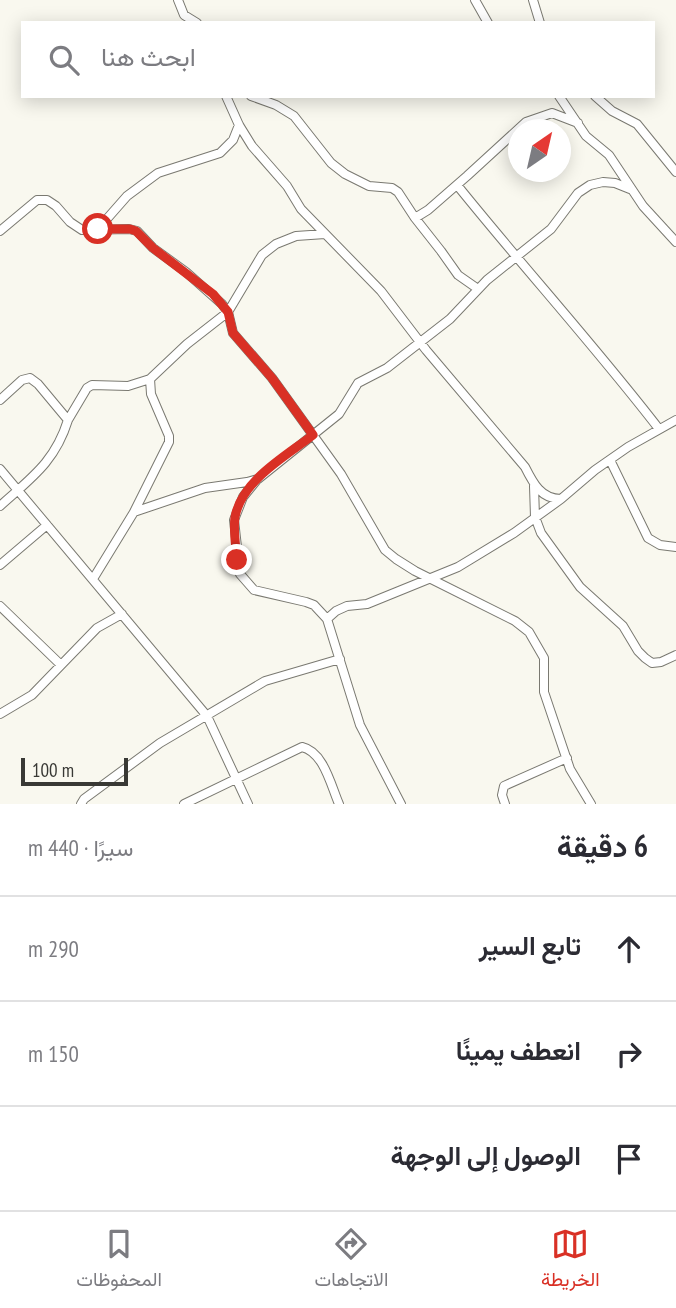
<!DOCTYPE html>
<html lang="ar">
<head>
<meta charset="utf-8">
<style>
	:root { --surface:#fff; --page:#f2f2f3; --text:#2b2b33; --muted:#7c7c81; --line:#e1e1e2; --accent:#d93025 }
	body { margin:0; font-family:"PT Sans Narrow",Vazirmatn,sans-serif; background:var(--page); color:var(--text); direction:rtl }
	.compass { position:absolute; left:508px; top:119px; width:63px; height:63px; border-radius:50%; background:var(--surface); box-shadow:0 4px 18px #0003; rotate:34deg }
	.scale { position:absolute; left:21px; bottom:18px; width:107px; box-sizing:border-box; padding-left:7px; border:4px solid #393935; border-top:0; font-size:19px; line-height:24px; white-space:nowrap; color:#393935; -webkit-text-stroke:5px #f9f8ef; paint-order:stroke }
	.stop { position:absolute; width:21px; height:21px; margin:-16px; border:5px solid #d93025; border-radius:50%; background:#fff }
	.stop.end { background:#d93025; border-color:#fff; box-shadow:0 2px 7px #0008 }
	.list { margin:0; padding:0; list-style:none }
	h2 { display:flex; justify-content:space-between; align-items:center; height:91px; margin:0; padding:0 28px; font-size:30px }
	h2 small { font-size:23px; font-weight:400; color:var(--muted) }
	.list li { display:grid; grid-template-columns:46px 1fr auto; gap:21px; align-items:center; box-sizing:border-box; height:105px; padding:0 28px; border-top:2px solid var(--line) }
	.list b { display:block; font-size:26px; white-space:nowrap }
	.list em { font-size:23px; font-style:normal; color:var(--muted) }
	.icon { flex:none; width:38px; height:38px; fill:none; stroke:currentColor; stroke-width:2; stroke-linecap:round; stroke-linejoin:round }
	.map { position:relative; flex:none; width:676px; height:804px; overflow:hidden; direction:ltr }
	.search { position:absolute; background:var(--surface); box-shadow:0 4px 18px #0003; left:21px; right:21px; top:21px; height:77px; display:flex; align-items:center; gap:18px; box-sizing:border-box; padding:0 24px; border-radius:0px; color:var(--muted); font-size:26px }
	.sheet { height:406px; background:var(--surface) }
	nav { display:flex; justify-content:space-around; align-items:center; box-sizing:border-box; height:98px; border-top:2px solid var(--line); background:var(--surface); font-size:19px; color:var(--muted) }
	nav a { display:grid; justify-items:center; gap:4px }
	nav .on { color:var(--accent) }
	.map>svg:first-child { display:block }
</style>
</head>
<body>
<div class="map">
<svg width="676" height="804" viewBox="0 0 676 804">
	<rect width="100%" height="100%" fill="#f9f8ef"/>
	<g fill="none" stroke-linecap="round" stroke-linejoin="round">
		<defs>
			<path id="minor" d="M178,0l6,15 13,8
				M475,0l13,23
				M533,0l7,23
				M226,96l13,29 13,21 35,40 14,23 80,82 45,59 99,117c8,16 16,32 36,32l34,-29 33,-23 48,-27
				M251,96l25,9 18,11 37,47 14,11 24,12 23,2 6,4 17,26 13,-8 39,-34 59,-54 26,-9 26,10
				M559,96l27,40 23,19 34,51 33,36
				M595,96l17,15 25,13 39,48
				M457,185c66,82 138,161 202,244
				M415,218l26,33 17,24 20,14
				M98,229l29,-33 31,-23 62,-20 13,-13 6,-15
				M0,231l37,-31h10l9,6 14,16 12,8 47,-1 8,2 16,17 33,24 36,32 6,8 5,21 39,45 69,96 44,76 11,9 19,12 100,50 14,11 15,26v34l26,77 21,35
				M0,400l22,-20 8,-2 8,6 30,36c-13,42 -37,58 -68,86
				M68,420l19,-32 5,-3 36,1 22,-7 37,-35 41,-32 34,-57 14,-11 20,-8 29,-2
				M610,460l38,78 12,7 16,2
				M0,469l207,247 41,88
				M256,481l-13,16 -9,23 6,54 14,16 52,12 8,3 13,14 33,106 41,79
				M534,486l1,31 6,16 39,54 43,39 15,25 7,7 7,5 9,-1 15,-7
				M134,512l35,-70v-6l-18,-42 -1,-15
				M0,565l47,-40
				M93,579l41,-67 71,-24 42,-6 11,-3 81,-65 19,-31 29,-15 63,-49 37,-39 64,-51 27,-36 12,-8 13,-3 12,1 15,6
				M0,606l61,59
				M327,619l9,-8 11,-5 20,-2 91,-37 56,-34 47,-34
				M0,714l32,-19 65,-67 25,-14
				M81,804l3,-5 76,-56 105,-62 75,-22
				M184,804l118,-57c22,5 29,39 37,57
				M505,804l-3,-9 2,-9 63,-28"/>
		</defs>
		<!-- minor casing -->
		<use href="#minor" stroke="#7a7971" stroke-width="10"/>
		<!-- minor -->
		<use href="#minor" stroke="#fff" stroke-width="8"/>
	</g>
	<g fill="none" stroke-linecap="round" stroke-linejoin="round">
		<!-- route -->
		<path stroke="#d93025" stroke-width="9" d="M98,229h32l6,2 17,17 60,46 15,18 5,21 39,45 41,57c-27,21 -71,45 -78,82 -2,14 1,29 2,43"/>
	</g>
</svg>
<svg class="compass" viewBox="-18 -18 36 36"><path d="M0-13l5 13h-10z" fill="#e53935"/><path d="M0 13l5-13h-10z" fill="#7c7c81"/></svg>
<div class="scale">100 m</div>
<div class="stop" style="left:98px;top:229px"></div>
<div class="stop end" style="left:237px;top:560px"></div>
<div class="search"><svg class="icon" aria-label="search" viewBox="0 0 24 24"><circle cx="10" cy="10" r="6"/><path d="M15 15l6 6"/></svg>ابحث هنا</div>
</div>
<section class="sheet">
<h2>6 دقيقة<small>سيرًا · 440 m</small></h2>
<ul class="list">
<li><svg class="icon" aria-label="ahead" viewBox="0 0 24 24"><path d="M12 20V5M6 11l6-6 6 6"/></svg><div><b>تابع السير</b></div><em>290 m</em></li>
<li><svg class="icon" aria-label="right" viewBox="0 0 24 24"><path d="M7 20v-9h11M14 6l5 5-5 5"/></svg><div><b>انعطف يمينًا</b></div><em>150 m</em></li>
<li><svg class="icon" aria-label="arrive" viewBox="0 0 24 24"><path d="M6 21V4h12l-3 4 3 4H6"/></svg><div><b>الوصول إلى الوجهة</b></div></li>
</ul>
</section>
<nav>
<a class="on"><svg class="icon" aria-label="map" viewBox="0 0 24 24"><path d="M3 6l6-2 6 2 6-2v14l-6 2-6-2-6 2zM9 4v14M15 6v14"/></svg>الخريطة</a>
<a><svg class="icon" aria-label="directions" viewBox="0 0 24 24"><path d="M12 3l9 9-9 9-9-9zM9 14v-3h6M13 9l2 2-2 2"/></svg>الاتجاهات</a>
<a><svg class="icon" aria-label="saved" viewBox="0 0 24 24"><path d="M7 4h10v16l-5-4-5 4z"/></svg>المحفوظات</a>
</nav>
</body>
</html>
